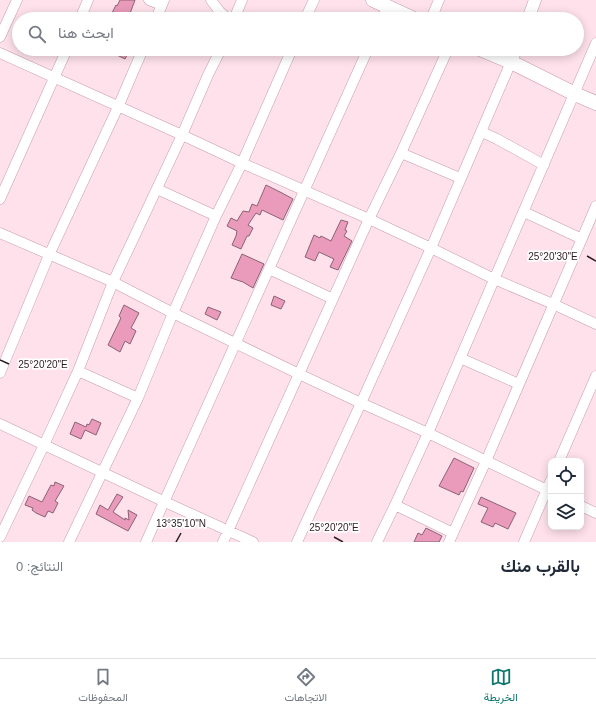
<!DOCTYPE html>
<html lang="ar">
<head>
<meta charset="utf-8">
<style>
	:root { --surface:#fff; --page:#f2f2f3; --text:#1f2937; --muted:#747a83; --line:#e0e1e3; --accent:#0f766e }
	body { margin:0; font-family:Arial,Vazirmatn,sans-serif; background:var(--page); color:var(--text); direction:rtl }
	.controls { position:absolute; right:12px; bottom:12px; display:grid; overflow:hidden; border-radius:8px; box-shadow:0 2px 10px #0003 }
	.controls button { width:36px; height:36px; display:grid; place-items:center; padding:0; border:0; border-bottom:1px solid var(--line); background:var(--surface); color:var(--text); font:20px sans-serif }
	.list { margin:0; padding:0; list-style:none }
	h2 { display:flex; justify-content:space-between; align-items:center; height:52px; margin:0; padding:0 16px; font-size:17px }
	h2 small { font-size:13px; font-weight:400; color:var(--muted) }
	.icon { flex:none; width:22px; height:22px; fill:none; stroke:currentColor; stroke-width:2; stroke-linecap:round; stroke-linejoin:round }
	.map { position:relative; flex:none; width:596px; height:542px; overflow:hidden; direction:ltr }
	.search { position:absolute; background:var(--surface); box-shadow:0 2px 10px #0003; left:12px; right:12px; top:12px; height:44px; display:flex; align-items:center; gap:10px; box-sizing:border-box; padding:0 14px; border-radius:22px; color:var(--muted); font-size:15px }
	.sheet { height:116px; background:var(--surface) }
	nav { display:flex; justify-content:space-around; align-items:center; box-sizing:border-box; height:56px; border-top:1px solid var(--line); background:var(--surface); font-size:11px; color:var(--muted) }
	nav a { display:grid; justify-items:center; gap:2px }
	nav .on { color:var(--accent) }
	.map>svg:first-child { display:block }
</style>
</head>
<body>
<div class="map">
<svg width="596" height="542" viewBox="0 0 596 542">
	<rect width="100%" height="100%" fill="#fee1eb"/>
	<!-- building -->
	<path fill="#ea9bbb" stroke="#8b6272" d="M120,0h15l-7,19h-19l7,-14 1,1z
		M117,49h13l-5,10 -10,-5z
		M266,185l16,8 11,6 -10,21 -21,-10 -2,5 -4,-2 -8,12 5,3 -4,8h-2l-6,13 -9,-4 4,-9 1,-5 -10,-5 4,-8 6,3 6,-10 6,1 3,-8 5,2z
		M341,220l7,2 -3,8 2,1 -3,5 8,5 -14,29 -8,-3 4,-8 -15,-7 -4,9 -10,-4 9,-22 6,3 1,-2 10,5z
		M242,254l22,10 -11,24 -10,-6 -12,-4z
		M274,296l11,5 -4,8 -10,-4z
		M124,305l15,8 -8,15 5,3 -6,13 -5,-3 -5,11 -12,-7 13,-27 -2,-2z
		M208,307l13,5 -4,8 -12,-6z
		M92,419l9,4 -5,12 -11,-5 -4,9 -11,-5 5,-12 11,5 1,-3 2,1z
		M454,458l20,10 -11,24 -2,-1 -2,4 -20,-9z
		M55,482l9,4 -9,15 3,2 -5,10 -5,-2 -3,6 -9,-4 -4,-3 1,-2 -8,-3 4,-9 13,6 9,-17 3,1z
		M117,494l6,3 -10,15 12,8v-2l4,2 -1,-10 9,5 -9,16 -32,-17 4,-9 8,5z
		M481,497l35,16 -8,16 -13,-6 -2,4 -12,-5 7,-14 -10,-4z
		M426,528l16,8 -3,6h-25l4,-9 4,2z"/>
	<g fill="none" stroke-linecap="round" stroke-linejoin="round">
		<defs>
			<path id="minor" d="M149,0l13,5
				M211,0l9,12 8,7
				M80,19l8,-19
				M156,19l8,-19
				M234,19l8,-19
				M305,19l9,-19
				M382,19l6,-12
				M431,19l8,-19
				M0,37l17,-37
				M0,53l182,82 60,28 127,56 62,29 63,31 59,25 43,20
				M482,132l15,7 47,26
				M401,153l59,25
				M157,189l59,27
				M0,199l67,-150
				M524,212l58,27
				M0,233l113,49 60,31 126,61 62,29 67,30 123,59
				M269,269l64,30
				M460,358l59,26
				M78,371l60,27
				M0,373l49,-118 69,-148 25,-58
				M0,424l165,78 88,40
				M559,461l37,-85
				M395,505l58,28
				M581,506l15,7
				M0,537l44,-92 34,-74 35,-89 69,-147 26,-60 13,-26
				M69,542l69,-144 35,-85 43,-97 26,-53 50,-114
				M146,542l222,-493
				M223,542l146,-323 32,-66 47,-104
				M297,542l64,-139 70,-155 80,-186
				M377,542l18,-37 33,-72 168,-390
				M449,542l37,-81 110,-255
				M524,542l27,-62"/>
			<path id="tertiary" d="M528,19l7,-19
				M511,62l5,-13"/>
			<path id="secondary" d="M373,0l41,19
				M480,49l31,13 64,32 21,9"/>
		</defs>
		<!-- minor casing -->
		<use href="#minor" stroke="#c99cad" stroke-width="11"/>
		<!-- tertiary casing -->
		<use href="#tertiary" stroke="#c99cad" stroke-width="13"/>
		<!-- secondary casing -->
		<use href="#secondary" stroke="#c99cad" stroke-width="15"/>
		<!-- minor -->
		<use href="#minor" stroke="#fff" stroke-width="10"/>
		<!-- tertiary -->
		<use href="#tertiary" stroke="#fff" stroke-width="12"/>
		<!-- secondary -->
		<use href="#secondary" stroke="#fff" stroke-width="14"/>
	</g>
	<!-- ticks -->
	<path fill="none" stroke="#2e1c23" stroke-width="1.5" d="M587,256l9,5M0,360l9,4M334,537l9,5M176,542l5,-9"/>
	<g font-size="10" text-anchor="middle" fill="#2e1c23" stroke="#fff" stroke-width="3.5" stroke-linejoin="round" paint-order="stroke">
		<text x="553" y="260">25°20'30"E</text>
		<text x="43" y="368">25°20'20"E</text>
		<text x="181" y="527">13°35'10"N</text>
		<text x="334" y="531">25°20'20"E</text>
	</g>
</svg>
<div class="controls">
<button><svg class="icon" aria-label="locate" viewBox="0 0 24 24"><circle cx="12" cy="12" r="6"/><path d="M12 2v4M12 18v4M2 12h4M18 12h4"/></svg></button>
<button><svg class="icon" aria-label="layers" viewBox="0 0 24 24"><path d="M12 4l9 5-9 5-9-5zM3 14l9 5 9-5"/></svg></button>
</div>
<div class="search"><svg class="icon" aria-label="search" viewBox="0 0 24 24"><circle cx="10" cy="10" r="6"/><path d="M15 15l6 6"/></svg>ابحث هنا</div>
</div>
<section class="sheet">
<h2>بالقرب منك<small>النتائج: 0</small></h2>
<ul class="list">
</ul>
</section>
<nav>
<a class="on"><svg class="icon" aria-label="map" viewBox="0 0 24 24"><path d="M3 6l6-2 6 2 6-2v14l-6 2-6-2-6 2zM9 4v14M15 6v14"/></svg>الخريطة</a>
<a><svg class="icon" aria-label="directions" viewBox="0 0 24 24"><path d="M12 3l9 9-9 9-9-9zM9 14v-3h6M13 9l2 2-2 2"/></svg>الاتجاهات</a>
<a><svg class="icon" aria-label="saved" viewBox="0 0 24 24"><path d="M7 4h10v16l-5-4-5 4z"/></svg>المحفوظات</a>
</nav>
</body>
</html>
